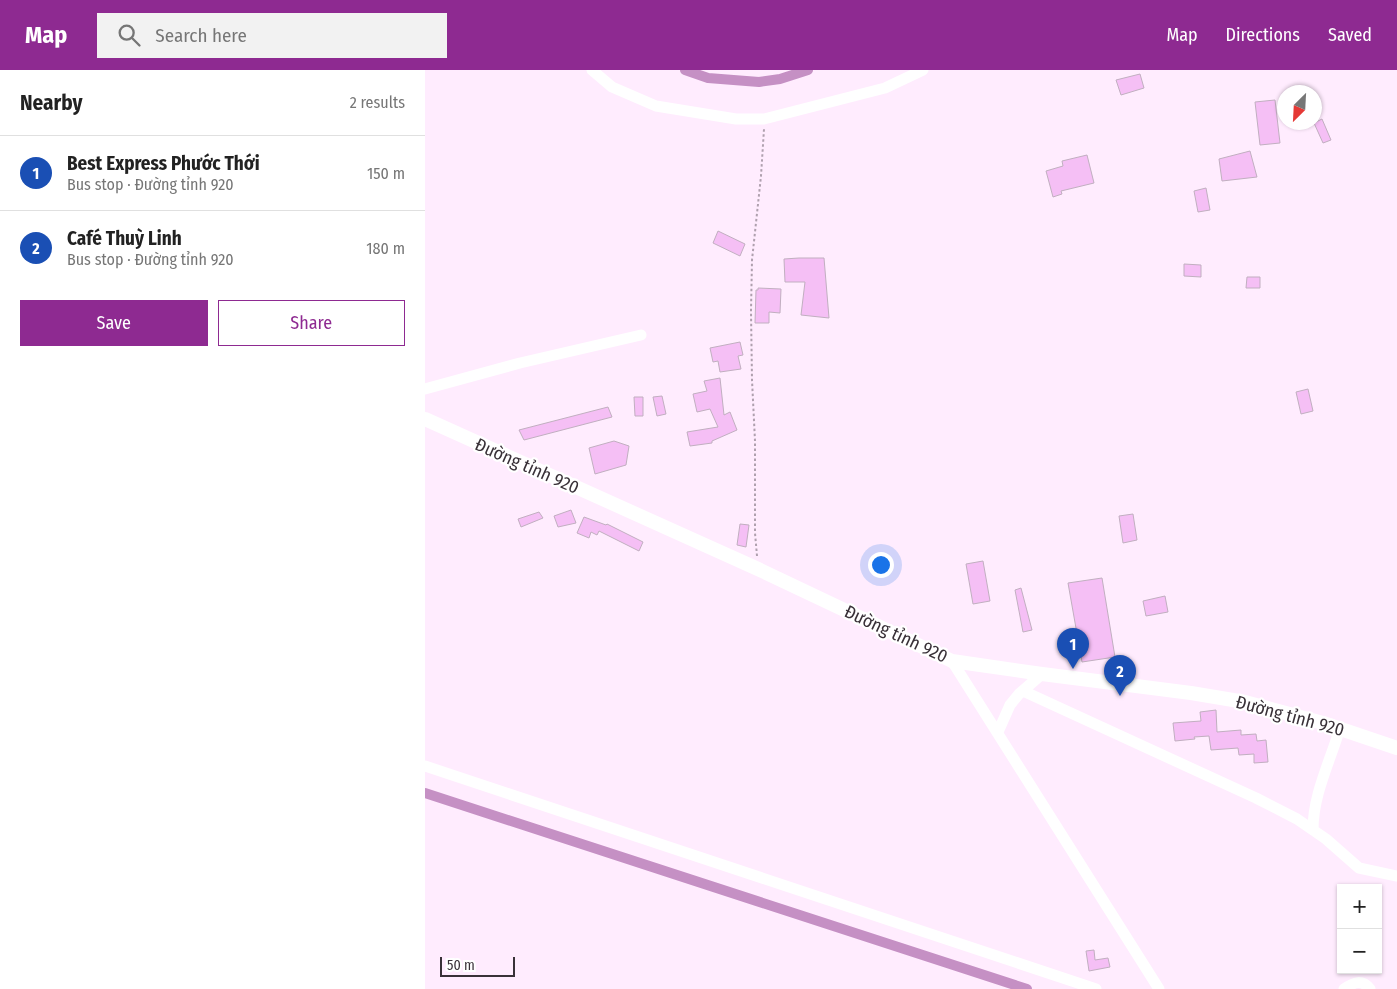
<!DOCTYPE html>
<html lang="en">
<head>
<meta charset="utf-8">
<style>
	:root { --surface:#fff; --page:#f2f2f2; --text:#222; --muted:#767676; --line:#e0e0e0; --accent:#8e2a91 }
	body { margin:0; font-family:"Fira Sans Condensed",sans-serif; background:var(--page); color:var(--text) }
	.controls { position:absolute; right:15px; bottom:15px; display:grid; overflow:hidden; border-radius:0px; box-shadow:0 1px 4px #0004 }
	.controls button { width:45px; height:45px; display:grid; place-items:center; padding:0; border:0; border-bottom:1px solid var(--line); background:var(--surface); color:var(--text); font:25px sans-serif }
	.compass { position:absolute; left:852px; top:15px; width:45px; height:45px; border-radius:50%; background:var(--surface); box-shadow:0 1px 4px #0004; rotate:204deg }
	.scale { position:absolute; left:15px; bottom:12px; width:75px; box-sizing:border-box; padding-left:5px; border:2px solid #393138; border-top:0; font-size:14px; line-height:18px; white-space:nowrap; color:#393138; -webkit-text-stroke:4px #fff; paint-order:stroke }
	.you { position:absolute; left:455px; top:494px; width:18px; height:18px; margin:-12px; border:4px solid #fff; border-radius:50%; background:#1a73e8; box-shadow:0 0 0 8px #1a73e833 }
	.badge { display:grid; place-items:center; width:32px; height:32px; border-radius:50%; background:var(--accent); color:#fff; font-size:16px; font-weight:700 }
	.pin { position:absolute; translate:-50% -41px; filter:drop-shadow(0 1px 2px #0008) }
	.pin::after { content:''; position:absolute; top:26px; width:18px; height:15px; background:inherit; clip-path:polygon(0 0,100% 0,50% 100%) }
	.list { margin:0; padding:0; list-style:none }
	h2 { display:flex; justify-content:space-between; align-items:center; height:65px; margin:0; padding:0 20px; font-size:21px }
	h2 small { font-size:16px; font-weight:400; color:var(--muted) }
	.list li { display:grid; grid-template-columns:32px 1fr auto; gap:15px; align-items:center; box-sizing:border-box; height:75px; padding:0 20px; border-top:1px solid var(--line) }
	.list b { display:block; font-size:19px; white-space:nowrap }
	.list p { margin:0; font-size:16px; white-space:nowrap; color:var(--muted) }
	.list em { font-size:16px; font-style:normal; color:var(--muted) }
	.actions { display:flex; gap:10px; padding:15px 20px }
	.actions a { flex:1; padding:11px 0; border:1px solid var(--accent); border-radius:0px; text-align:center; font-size:18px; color:var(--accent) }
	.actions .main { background:var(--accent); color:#fff }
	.icon { flex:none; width:28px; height:28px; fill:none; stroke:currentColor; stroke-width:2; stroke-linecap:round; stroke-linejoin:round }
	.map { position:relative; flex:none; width:972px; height:919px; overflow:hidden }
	header { display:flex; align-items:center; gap:30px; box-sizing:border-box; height:70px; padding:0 25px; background:var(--accent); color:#fff }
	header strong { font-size:24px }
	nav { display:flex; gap:28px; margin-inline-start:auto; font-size:18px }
	.search { width:350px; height:45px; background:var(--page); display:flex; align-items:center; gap:12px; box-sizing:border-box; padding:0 18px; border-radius:0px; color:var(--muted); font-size:19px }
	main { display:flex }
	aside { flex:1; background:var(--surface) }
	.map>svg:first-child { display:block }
</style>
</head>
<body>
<header>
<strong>Map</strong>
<div class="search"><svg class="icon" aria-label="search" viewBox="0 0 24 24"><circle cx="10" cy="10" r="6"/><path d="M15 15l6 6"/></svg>Search here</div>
<nav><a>Map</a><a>Directions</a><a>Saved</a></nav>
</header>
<main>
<aside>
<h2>Nearby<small>2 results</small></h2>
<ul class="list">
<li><span class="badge" style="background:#1a4fb4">1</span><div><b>Best Express Phước Thới</b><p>Bus stop · Đường tỉnh 920</p></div><em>150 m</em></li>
<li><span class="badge" style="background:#1a4fb4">2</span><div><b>Café Thuỳ Linh</b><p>Bus stop · Đường tỉnh 920</p></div><em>180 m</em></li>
</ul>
<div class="actions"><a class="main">Save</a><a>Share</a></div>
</aside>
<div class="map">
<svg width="972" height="919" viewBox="0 0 972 919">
	<rect width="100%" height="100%" fill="#ffecfe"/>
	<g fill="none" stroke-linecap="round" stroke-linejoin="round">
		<!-- canal -->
		<path stroke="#c590c4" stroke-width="10" d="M260,0l23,8 51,4 21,-3 28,-9
			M0,723l602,196"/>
	</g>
	<!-- building -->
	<path fill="#f5bff5" stroke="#c1afc0" d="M715,4l4,14 -23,7 -5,-15z
		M850,30l5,43 -20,2 -5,-43z
		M897,49l9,21 -8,3 -9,-20z
		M825,81l7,26 -35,4 -3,-22z
		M662,85l7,28 -33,8 1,3 -9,3 -7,-26 17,-5 -1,-5z
		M781,118l4,22 -12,2 -4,-21z
		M293,161l27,13 -5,12 -27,-13z
		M374,188h25l5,60 -28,-3 4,-33h-20l-1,-23z
		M759,194l17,1v12l-17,-1z
		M822,207h13v11h-14z
		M333,218l23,1 -1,24 -11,-1v11h-14l1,-33h2z
		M315,272l3,13 -5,1 3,13 -21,3 -2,-11 -5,1 -3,-14z
		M295,308l4,37 6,-3 7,18 -25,11v2l-22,3 -3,-14 31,-5 -8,-18 -13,3 -4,-18 14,-3 -3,-10z
		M883,319l5,22 -12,3 -5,-22z
		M237,326l4,18 -9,2 -4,-19z
		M209,327h9v19h-8z
		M183,337l4,10 -88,23 -5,-10z
		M189,371l15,5 -3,19 -31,9 -6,-26z
		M146,440l5,13 -18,4 -4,-11z
		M114,442l4,6 -22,9 -3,-8z
		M708,444l4,26 -14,3 -4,-27z
		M159,447l22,8 1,-1 36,18 -4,9 -40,-20 -2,4 -6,-3 -2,6 -12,-5z
		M315,454l9,1 -3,22 -9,-2z
		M558,491l7,40 -17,3 -7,-40z
		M677,508l13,79 -33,5 -14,-79z
		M596,518l11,42 -9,2 -8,-42z
		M740,526l3,16 -22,4 -3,-15z
		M791,640l1,22 24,-2v5l15,-1 1,7 9,-1 2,22 -14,1v-9l-15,1 -1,-7 -27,2 -2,-14 -15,1 1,2 -20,2 -2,-18 28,-2 -1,-9z
		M669,880l1,10 13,-2 2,9 -21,4 -3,-20z"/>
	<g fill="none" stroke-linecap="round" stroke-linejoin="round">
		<!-- path -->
		<path stroke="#afa0ae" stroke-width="2" stroke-dasharray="2.5 2.5" stroke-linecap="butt" d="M332,486l-2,-23v-92l-3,-61 -1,-69 1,-51 9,-84 3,-47"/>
		<!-- minor -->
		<path stroke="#fff" stroke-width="11" d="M167,0l20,17 44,19 80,13h28l121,-31 38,-18
			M0,319l95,-26 121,-28
			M527,591l207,328
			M598,621l233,107 41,21 29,20 33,29 38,8
			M573,662l12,-27 9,-11 23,-20
			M0,696l671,223
			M888,760c0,-36 17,-68 27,-102
			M919,919c10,-7 18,-10 26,0"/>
		<!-- major -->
		<path stroke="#fff" stroke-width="14" d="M0,349l333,150 194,92 90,13 149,19 54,9 78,21 74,25"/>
	</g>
	<g text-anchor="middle" stroke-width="4.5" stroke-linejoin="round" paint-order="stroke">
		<!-- street labels -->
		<g font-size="18" fill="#393138" stroke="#fff">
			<text transform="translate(102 396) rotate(24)" y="6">Đường tỉnh 920</text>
			<text transform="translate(471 564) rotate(25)" y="6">Đường tỉnh 920</text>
			<text transform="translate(865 646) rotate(15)" y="6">Đường tỉnh 920</text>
		</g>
	</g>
</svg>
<div class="controls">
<button>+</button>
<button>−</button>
</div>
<svg class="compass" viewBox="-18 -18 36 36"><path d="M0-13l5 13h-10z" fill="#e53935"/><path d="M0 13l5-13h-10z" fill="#767676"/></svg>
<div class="scale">50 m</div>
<div class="you"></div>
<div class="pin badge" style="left:648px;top:599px;background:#1a4fb4">1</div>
<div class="pin badge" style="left:695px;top:626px;background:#1a4fb4">2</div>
</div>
</main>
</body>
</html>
